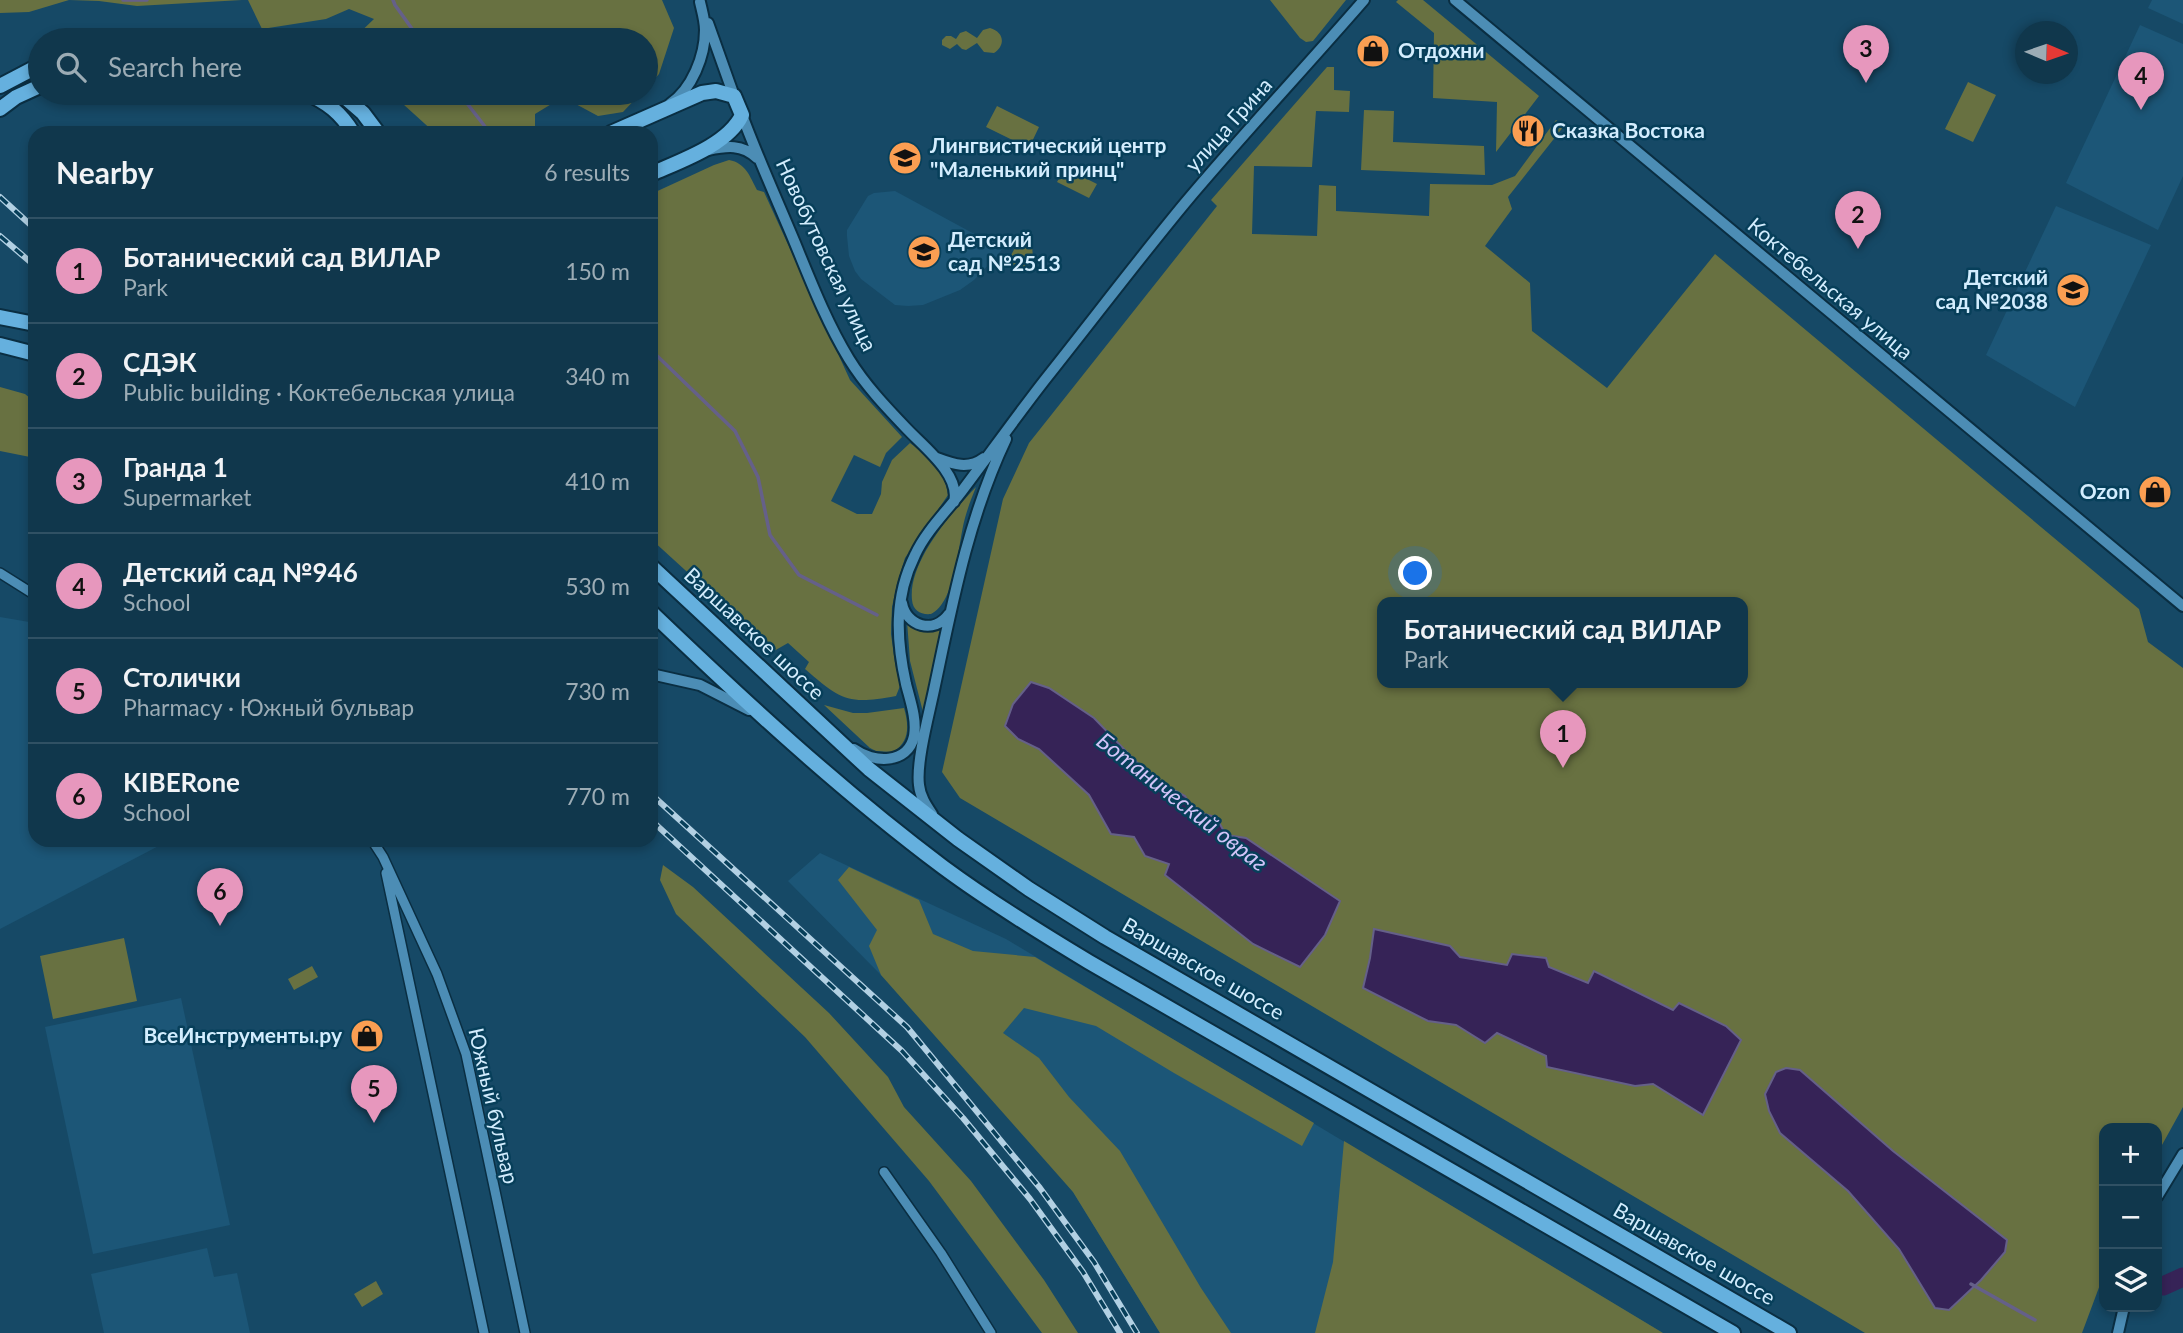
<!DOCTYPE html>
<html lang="en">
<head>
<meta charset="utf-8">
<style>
	:root { --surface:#10374c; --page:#193f53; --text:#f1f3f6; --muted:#9cacb5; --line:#305164; --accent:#e797bd }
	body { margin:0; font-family:Lato,sans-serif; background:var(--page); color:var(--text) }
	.controls { position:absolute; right:21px; bottom:21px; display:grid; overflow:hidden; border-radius:14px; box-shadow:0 4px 10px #0003 }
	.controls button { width:63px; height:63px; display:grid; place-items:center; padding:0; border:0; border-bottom:2px solid var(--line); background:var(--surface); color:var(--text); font:35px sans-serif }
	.compass { position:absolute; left:2015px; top:21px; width:63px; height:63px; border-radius:50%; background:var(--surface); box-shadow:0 4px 10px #0003; rotate:92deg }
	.you { position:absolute; left:1416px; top:574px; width:24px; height:24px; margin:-18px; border:5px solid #fff; border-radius:50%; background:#1a73e8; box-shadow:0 0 0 10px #1a73e833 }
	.badge { display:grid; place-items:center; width:46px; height:46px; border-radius:50%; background:var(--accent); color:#111; font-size:23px; font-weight:700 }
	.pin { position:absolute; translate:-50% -58px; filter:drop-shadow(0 2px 4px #0008) }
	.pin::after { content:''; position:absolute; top:37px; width:24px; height:21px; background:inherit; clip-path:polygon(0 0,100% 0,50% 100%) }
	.popup { position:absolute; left:1377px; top:597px; width:371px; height:91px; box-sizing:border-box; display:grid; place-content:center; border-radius:14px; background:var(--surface); filter:drop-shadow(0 2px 5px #0005); font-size:23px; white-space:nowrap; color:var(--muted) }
	.popup b { font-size:26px; color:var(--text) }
	.popup::after { content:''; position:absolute; left:50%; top:100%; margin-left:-14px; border:14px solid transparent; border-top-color:var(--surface) }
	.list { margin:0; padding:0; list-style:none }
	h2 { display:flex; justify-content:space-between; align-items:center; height:91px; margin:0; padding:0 28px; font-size:30px }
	h2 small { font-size:23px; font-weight:400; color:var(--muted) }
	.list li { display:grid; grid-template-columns:46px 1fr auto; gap:21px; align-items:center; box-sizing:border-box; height:105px; padding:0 28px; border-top:2px solid var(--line) }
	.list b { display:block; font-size:26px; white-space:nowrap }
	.list p { margin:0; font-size:23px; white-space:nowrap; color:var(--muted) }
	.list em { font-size:23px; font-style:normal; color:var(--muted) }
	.icon { flex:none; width:38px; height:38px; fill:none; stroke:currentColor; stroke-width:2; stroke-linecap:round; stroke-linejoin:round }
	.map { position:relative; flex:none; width:2183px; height:1333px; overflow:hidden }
	.search { position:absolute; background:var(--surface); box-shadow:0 4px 10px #0003; left:28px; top:28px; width:630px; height:77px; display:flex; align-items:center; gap:18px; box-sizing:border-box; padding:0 24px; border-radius:38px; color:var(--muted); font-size:26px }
	.panel { position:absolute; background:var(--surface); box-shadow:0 4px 10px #0003; left:28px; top:126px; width:630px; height:721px; border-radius:21px }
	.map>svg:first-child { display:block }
</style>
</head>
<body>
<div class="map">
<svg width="2183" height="1333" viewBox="0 0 2183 1333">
	<rect width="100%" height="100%" fill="#164966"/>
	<!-- built -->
	<path fill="#1c5677" d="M2152,0h31v24l-35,-16z
		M2140,25l43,19v132l-25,54 -92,-47z
		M895,191l107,58 -5,7 -23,24 -14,10 -37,15 -15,1 -13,-1 -34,-26 -6,-8 -6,-15 -2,-20v-6l21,-34 6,-3z
		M2056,206l95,39 -76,162 -89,-52z
		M0,617l35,6v217h135l-170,89z
		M820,853l186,86 657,394h-503l-87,-141 -105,-136 -87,-81 -93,-94z
		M181,998l49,227 -137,29 -48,-227z
		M207,1248l7,29 23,-4 13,60h-146l-13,-59z"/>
	<!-- green -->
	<path fill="#687141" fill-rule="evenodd" d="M0,0h242l-105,6 -38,-5 -30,-1 -40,12 -29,1z
		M248,0h414l12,28 -15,46 -13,14v-48h-294l22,-21 -25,-10 -23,10 -64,10z
		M1270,0h76l-33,41 -7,1 -6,-4z
		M1398,0h25l116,96 -43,56 1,-50 -64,-4 1,-65 -38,-31z
		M990,28c14,4 16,17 4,25l-10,-1 -7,-9 -11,7 -4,-1 -5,-5 -7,5 -8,-4v-5l4,-4h5l5,3 4,-6 6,-2 11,7 6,-8z
		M1327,67h7v23l16,1 -1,21 -33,-1 -4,56 -58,-1 -2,68 65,2 2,-51 17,1v25l93,5 1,-32 62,1 23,-9 41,-56 8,6 -56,71 4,12 -27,37 45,37 2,48 75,57 108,-134 424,355 9,33 35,26v439l-26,47v-26h-53v146l-22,59h-217l-905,-535 -18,-26 61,-273 26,-56 188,-237 -6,-6zM1383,602h360v80h-360z
		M1968,82l28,13 -23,47 -28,-13z
		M386,93h255l-18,19 -25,4 -26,-14 -14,-2 -23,14v19h-100l-32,-29z
		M997,106l42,21 -10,21 -43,-21z
		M1364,110l30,1 -1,31 91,4 1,29 -124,-5z
		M729,160c17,3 21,17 28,30l7,2 86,188 52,57 -16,16 -6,14 -26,-12 -23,46 26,13h15l9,-20 1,-12 10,-22 18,-17c18,14 35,27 38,52l-43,63 -8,26 -5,23 -1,27 4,29 5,23 -4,10c-49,9 -55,4 -91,-27l4,-7 -21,-19 -14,8 -123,-112v-345l63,-29z
		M1065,168l32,16 -8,14 -32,-16z
		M1019,240l13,6 1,11 -8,15 -18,-9z
		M0,387l25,7 10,8v56l-35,-7z
		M976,487c-4,10 -8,20 -11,31 -7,25 -9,84 -34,96 -10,1 -18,-3 -19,-14 -4,-38 39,-87 64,-113z
		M907,621l34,6 -17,89 -14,-55z
		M824,705l29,8h14l37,-5c5,17 6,34 -11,44l-17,-1 -6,-3z
		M663,865l30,22 136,126 59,64 16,30 67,74 73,99 34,53h-36l-113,-152 -124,-144 -129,-123 -16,-34z
		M849,867l70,33 14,34 40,17 62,6 279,166 -12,23 -128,-73 -78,-47 -72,-18 -21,25 36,25 30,39 51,54 81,137 30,45h-71l-87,-141 -192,-217 -12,-29 8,-16 -39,-50z
		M124,938l13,63 -84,18 -13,-63z
		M312,966l6,11 -24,13 -6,-11z
		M1344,1141l319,192h-348l18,-71z
		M376,1281l7,13 -21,13 -8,-13z"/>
	<!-- water -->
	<path fill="#362357" stroke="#656089" stroke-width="2" d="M1031,682l18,6 45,30 58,60 33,18 8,15 23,6 10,18 20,3 94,63 -15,34 -25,32 -47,-23 -88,-69 4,-11 -24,-8 -11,-19 -23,-3 -22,-39 -50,-46 -21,-10 -13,-13 8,-22z
		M1374,929l76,17 10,11 47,8 5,-11 34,4 3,9 39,16 6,-12 79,39 6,-7 47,23 15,14 -38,75 -50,-31 -18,2 -88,-19 -1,-11 -49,-23 -12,10 -29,-18 -28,-4 -65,-33 7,-30z
		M1786,1068l14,2 93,81 114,89 -2,12 -24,28 -32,30 -14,-2 -36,-59 -51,-58 -68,-58 -11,-22 -4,-17 11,-22z"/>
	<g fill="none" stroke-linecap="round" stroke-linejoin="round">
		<!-- stream -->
		<path stroke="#656089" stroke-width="3.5" d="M123,0h24
			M393,0l2,5 25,35
			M459,93l31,40
			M651,350l84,81 23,46 12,58 29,40 78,40
			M1971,1284l64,36"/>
		<!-- river -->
		<path stroke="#362357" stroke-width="19" d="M2163,1286l20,-9"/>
		<defs>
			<path id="minor" d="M0,573l35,22
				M372,840l11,17 54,117 29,80 59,279
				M386,873l98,460
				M884,1172l57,81 50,80"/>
			<path id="tertiary" d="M1455,0l728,606
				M708,23l26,73
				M670,104c22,-15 35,-48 35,-74 0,-9 -3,-19 -5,-28
				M742,115c16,43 35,85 53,128 16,39 32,80 54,116 16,26 37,48 58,70 16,17 54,46 47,73
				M708,150c19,-4 34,-6 49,8
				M937,458c16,6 31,12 47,0
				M902,603c4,23 32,32 47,11
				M651,674l49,11 49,25
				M854,749c19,14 54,16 60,-13 3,-17 -4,-36 -8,-52 -10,-45 -12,-87 9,-129 11,-24 31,-43 47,-64 27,-36 54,-74 82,-110 47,-59 93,-120 141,-178 58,-69 120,-135 179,-203
				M932,814c-6,-9 -12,-18 -13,-29 -3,-23 10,-71 15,-95 18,-85 34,-171 72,-251
				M2157,1197l26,-43
				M2118,1333l6,-26"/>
			<path id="primary" d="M0,86l40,-21
				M306,93c21,9 35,20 47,40
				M340,93l23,20 15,20
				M0,109l16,-12 24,-11
				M611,133l91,-40 14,-2 18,5 8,19c-14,30 -62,46 -91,59
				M0,317l35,7
				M0,345l35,9
				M651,566l218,203 89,70 71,50 76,48 684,396
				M651,612c93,89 188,177 292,255 46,34 96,65 146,95l644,371"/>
		</defs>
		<!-- minor casing -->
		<use href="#minor" stroke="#0a2e42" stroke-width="12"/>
		<!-- tertiary casing -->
		<use href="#tertiary" stroke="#0a2e42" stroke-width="14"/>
		<!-- primary casing -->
		<use href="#primary" stroke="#0a2e42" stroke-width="18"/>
		<!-- minor -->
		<use href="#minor" stroke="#4c8db5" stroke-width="9"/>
		<!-- tertiary -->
		<use href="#tertiary" stroke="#4c8db5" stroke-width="10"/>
		<!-- primary -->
		<use href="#primary" stroke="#65b0de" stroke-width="14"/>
		<defs>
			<path id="rail" d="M0,197l35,32
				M0,236l35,30
				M651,794l256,233 133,161 54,74 43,71
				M651,820l251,231 61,67 67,81 53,73 37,61"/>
		</defs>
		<!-- rail casing -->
		<use href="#rail" stroke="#b2d0e3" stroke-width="6"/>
		<!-- rail -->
		<use href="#rail" stroke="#073f5a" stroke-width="3.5" stroke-dasharray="10" stroke-linecap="butt"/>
	</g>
	<!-- icons -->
	<defs>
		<symbol id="shop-disc" viewBox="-11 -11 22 22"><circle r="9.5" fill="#fb9e52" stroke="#073f5a"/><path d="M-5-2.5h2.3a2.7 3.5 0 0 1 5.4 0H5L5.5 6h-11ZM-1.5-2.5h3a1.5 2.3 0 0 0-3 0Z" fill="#111"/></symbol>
		<symbol id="restaurant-disc" viewBox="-11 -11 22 22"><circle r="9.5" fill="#fb9e52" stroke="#073f5a"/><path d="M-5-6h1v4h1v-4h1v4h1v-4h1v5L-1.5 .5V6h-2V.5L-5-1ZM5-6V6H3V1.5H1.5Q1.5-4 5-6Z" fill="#111"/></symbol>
		<symbol id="school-disc" viewBox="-11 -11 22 22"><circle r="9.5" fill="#fb9e52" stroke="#073f5a"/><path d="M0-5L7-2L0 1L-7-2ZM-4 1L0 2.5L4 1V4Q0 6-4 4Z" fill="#111"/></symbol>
	</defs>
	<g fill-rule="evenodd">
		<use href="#shop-disc" x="1354" y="32" width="38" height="38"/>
		<use href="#restaurant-disc" x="1509" y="112" width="38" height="38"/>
		<use href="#school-disc" x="886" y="139" width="38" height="38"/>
		<use href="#school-disc" x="905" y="233" width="38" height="38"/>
		<use href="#school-disc" x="2054" y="271" width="38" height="38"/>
		<use href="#shop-disc" x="2136" y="473" width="38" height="38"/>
		<use href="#shop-disc" x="348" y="1017" width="38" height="38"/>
	</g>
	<g text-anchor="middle" stroke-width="5" stroke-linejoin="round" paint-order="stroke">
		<!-- poi labels -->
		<g font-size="21" font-weight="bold" fill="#d3edfe" stroke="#073f5a" text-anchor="start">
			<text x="1398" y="58">Отдохни</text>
			<text x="1552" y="138">Сказка Востока</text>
			<text x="930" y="153">Лингвистический центр<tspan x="930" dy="24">"Маленький принц"</tspan></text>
			<text x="948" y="247">Детский<tspan x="948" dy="24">сад №2513</tspan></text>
			<text x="2048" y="285" text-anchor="end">Детский<tspan x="2048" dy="24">сад №2038</tspan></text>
			<text x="2130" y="499" text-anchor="end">Ozon</text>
			<text x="342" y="1043" text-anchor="end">ВсеИнструменты.ру</text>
		</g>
		<!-- street labels -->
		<g font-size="21" fill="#d3edfe" stroke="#073f5a">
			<text transform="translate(1229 125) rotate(-48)" y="7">улица Грина</text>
			<text transform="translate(826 255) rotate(65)" y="7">Новобутовская улица</text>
			<text transform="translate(1830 289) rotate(40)" y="7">Коктебельская улица</text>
			<text transform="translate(754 634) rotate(43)" y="7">Варшавское шоссе</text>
			<text transform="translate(1203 969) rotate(30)" y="7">Варшавское шоссе</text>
			<text transform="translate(493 1106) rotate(77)" y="7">Южный бульвар</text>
			<text transform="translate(1694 1254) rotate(30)" y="7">Варшавское шоссе</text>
		</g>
		<!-- water labels -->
		<g font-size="23" font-style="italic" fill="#d2c4f8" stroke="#073f5a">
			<text transform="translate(1182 802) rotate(38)" y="8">Ботанический овраг</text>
		</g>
	</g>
</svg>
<div class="controls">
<button>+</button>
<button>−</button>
<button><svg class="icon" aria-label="layers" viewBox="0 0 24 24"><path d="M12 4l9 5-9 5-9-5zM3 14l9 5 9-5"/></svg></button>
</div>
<svg class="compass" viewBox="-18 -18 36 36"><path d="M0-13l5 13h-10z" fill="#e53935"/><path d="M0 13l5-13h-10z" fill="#9cacb5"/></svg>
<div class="you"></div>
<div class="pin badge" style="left:1563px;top:768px">1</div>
<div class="popup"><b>Ботанический сад ВИЛАР</b>Park</div>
<div class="pin badge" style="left:1858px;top:249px">2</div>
<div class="pin badge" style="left:1866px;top:83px">3</div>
<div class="pin badge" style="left:2141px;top:110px">4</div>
<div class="pin badge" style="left:374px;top:1123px">5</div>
<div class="pin badge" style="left:220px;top:926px">6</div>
<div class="search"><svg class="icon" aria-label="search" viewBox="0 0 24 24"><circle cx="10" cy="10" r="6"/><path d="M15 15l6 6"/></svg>Search here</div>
<section class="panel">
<h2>Nearby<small>6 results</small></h2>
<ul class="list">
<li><span class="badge">1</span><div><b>Ботанический сад ВИЛАР</b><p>Park</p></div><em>150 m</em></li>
<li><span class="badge">2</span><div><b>СДЭК</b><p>Public building · Коктебельская улица</p></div><em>340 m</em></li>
<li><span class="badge">3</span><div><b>Гранда 1</b><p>Supermarket</p></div><em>410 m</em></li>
<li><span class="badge">4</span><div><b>Детский сад №946</b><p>School</p></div><em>530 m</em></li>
<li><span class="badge">5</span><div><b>Столички</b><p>Pharmacy · Южный бульвар</p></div><em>730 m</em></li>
<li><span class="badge">6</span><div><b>KIBERone</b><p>School</p></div><em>770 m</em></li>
</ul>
</section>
</div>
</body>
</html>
